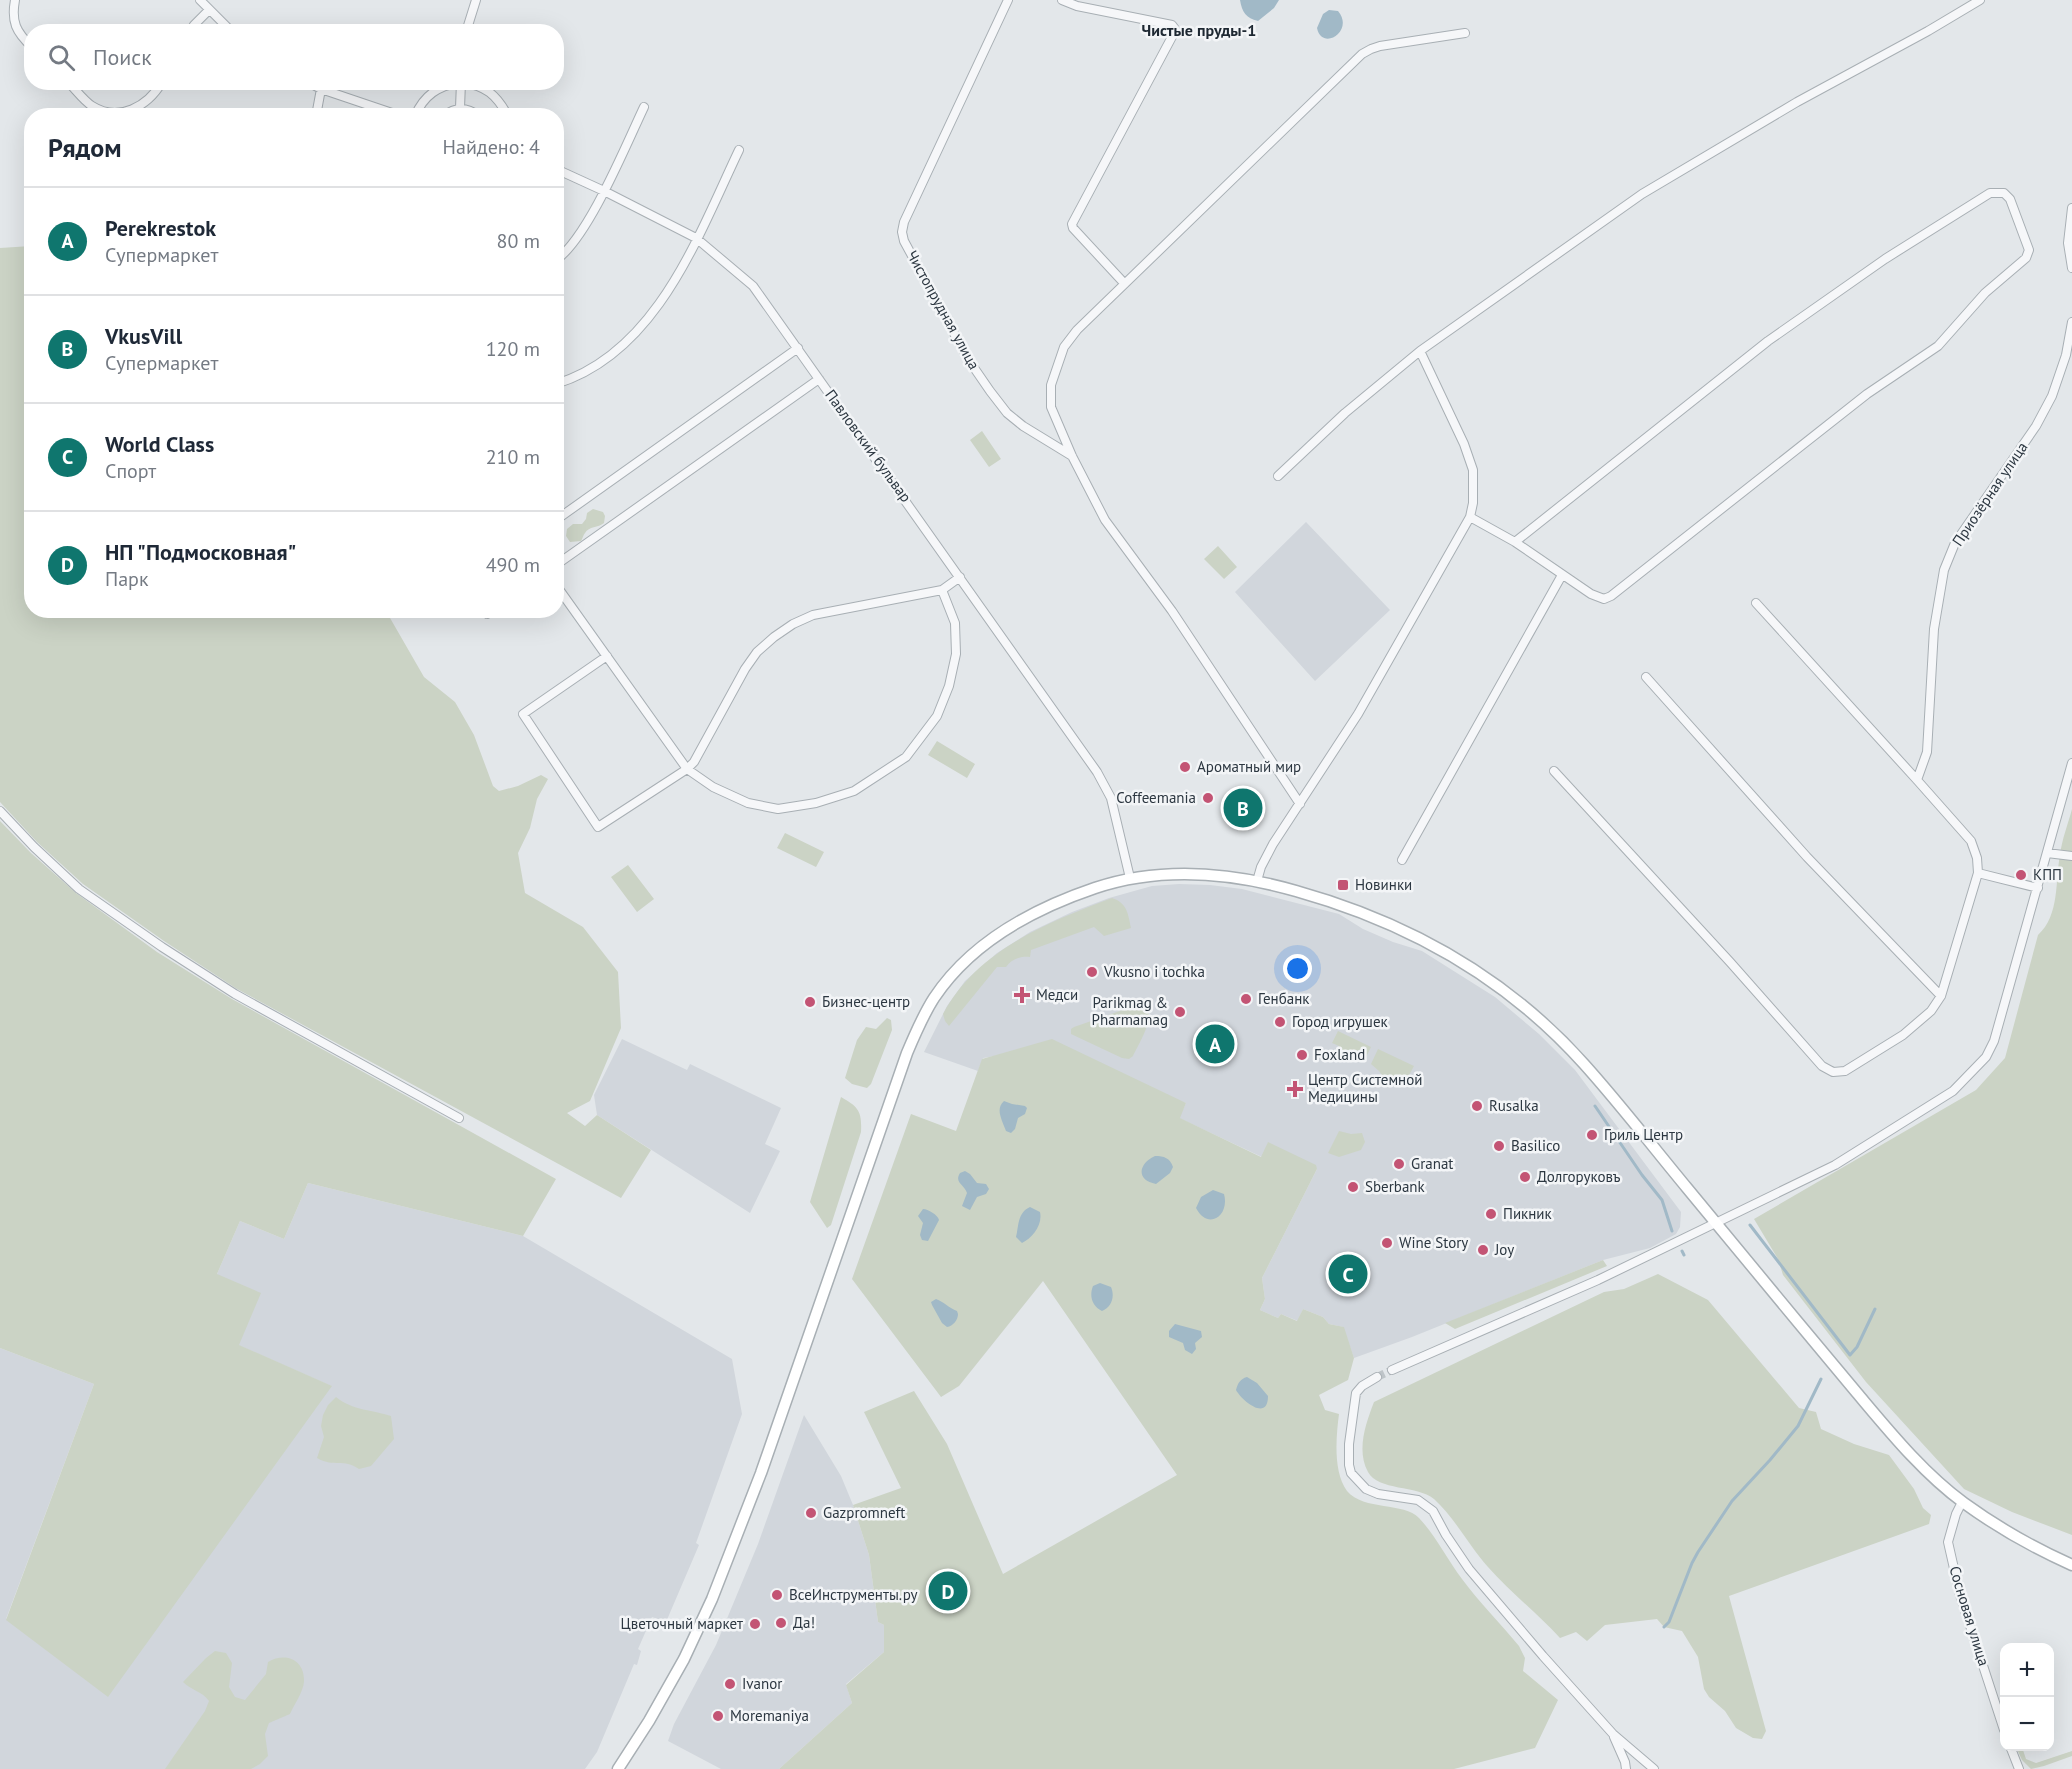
<!DOCTYPE html>
<html lang="ru">
<head>
<meta charset="utf-8">
<style>
	:root { --surface:#fff; --page:#f2f2f3; --text:#1f2937; --muted:#747a83; --line:#e0e1e3; --accent:#0f766e }
	body { margin:0; font-family:"PT Sans",sans-serif; background:var(--page); color:var(--text) }
	.controls { position:absolute; right:18px; bottom:18px; display:grid; overflow:hidden; border-radius:12px; box-shadow:0 6px 24px #0002 }
	.controls button { width:54px; height:54px; display:grid; place-items:center; padding:0; border:0; border-bottom:2px solid var(--line); background:var(--surface); color:var(--text); font:30px sans-serif }
	.you { position:absolute; left:1298px; top:969px; width:21px; height:21px; margin:-15px; border:4px solid #fff; border-radius:50%; background:#1a73e8; box-shadow:0 0 0 9px #1a73e833 }
	.badge { display:grid; place-items:center; width:39px; height:39px; border-radius:50%; background:var(--accent); color:#fff; font-size:20px; font-weight:700 }
	.pin { position:absolute; translate:-50% -50%; border:3px solid #fff; box-shadow:0 2px 6px #0006 }
	.list { margin:0; padding:0; list-style:none }
	h2 { display:flex; justify-content:space-between; align-items:center; height:78px; margin:0; padding:0 24px; font-size:26px }
	h2 small { font-size:20px; font-weight:400; color:var(--muted) }
	.list li { display:grid; grid-template-columns:39px 1fr auto; gap:18px; align-items:center; box-sizing:border-box; height:108px; padding:0 24px; border-top:2px solid var(--line) }
	.list b { display:block; font-size:22px; white-space:nowrap }
	.list p { margin:0; font-size:20px; white-space:nowrap; color:var(--muted) }
	.list em { font-size:20px; font-style:normal; color:var(--muted) }
	.icon { flex:none; width:33px; height:33px; fill:none; stroke:currentColor; stroke-width:2; stroke-linecap:round; stroke-linejoin:round }
	.map { position:relative; flex:none; width:2072px; height:1769px; overflow:hidden }
	.search { position:absolute; background:var(--surface); box-shadow:0 6px 24px #0002; left:24px; top:24px; width:540px; height:66px; display:flex; align-items:center; gap:15px; box-sizing:border-box; padding:0 21px; border-radius:24px; color:var(--muted); font-size:22px }
	.panel { position:absolute; background:var(--surface); box-shadow:0 6px 24px #0002; left:24px; top:108px; width:540px; height:510px; border-radius:24px }
	.map>svg:first-child { display:block }
</style>
</head>
<body>
<div class="map">
<svg width="2072" height="1769" viewBox="0 0 2072 1769">
	<rect width="100%" height="100%" fill="#e3e7ea"/>
	<!-- built -->
	<path fill="#d1d6dc" d="M1306,522l84,88 -75,71 -80,-89z
		M1179,884l31,1 32,4 97,25 24,15 30,13 29,9 73,46 44,37 36,36 106,142 -1,15 -4,7 -26,14 -47,12 -191,77 -58,21 -11,-31 -14,-3 -6,-7 -20,-8 -5,12 -17,-7 -3,4 -18,-8 5,-11 -3,-21 55,-109 -49,-26 -6,14 -83,-39 7,-15 -191,-47 -12,2 -5,13 -54,-19 23,-46 18,-25 32,-28 33,-21 42,-20 37,-14 43,-12z
		M622,1039l65,31 3,-6 91,44 -16,36 15,7 -30,62 -153,-98 -3,-20z
		M308,1183l215,53 209,123 10,55 -46,129 3,2 -33,77 -14,-5 -14,32 3,2 -4,14 -3,-1 -37,88 -12,17h-585v-421l94,36 -88,235 325,-233 -93,-41 -21,-71 23,-53 44,18z
		M804,1415l37,61 12,29 16,50 9,67 6,3v27l-38,32 6,19 -73,66h-58l-53,-28 6,-17 42,-79 42,-101z"/>
	<!-- green -->
	<path fill="#cbd3c5" d="M31,246l1,364 354,1 38,66 31,25 19,33 19,51 6,5 19,-5 23,-11 7,4 -11,20 -7,29 -12,25 7,40 58,34 35,45 3,56 -31,73 -23,12 18,13 12,-11 54,35 -30,48 -384,-209 -73,-48 -81,-57 -46,-42 -37,-40v-554z
		M982,431l19,28 -12,8 -19,-27z
		M593,509l10,3 2,4 -1,7c-6,5 -15,3 -19,10 -2,2 -2,5 -4,8l-11,1 -4,-6 1,-7 6,-5h9l4,-5 1,-6z
		M1218,546l19,21 -13,12 -20,-20z
		M937,741l38,23 -8,14 -39,-23z
		M2072,809v726l-60,-23 -48,-23 -98,-107 -83,-107 -5,-16 -24,-40 222,-129 29,-32 33,-123c22,-20 17,-54 22,-80 2,-16 8,-31 12,-46z
		M0,821l31,32 45,40 81,59 75,47 324,180 -33,57 -215,-53 -24,56 -44,-18 -23,53 44,19 -22,52 93,41 -224,311 -102,-77 88,-236 -94,-36z
		M785,833l39,19 -8,15 -39,-19z
		M628,865l26,34 -17,13 -26,-35z
		M1112,898c15,5 16,15 19,30l-27,8 -10,-9 -63,23 -1,7c-10,-1 -18,2 -24,10h-9l-48,59 -4,-5 -2,-7c34,-64 105,-92 169,-116z
		M1137,1005c27,-1 1,40 -4,51l-4,3 -7,-1 -51,-24v-5l3,-2z
		M887,1018l4,2 1,10 -21,54 -4,4 -15,-4 -7,-6 12,-38 9,-13 10,2z
		M1338,1031l33,16 -7,14 -10,-3 -13,1 -4,-7 2,-6 -7,-3z
		M1052,1039l134,64 -6,15 81,39 7,-15 48,23 1,4 -55,109 3,21 -5,11 18,8 3,-4 16,7 6,-12 20,8 6,7 15,3 10,31 -6,22 -29,15 6,15 14,4c-3,23 -6,58 8,77 17,20 57,11 72,27 17,18 28,41 43,61 17,23 38,44 57,67l6,12 -2,13 35,29 -23,48 -81,21h-675l73,-66 -6,-18 38,-33v-27l-6,-3 -9,-67 -16,-50 48,-17 -37,-76 50,-21 33,53 56,130 174,-99 -134,-194 -84,105 -18,11 -89,-118 59,-165 45,17 26,-72z
		M1378,1049l36,17 -6,11 -5,-2 -17,6 -7,-10 -8,-7z
		M841,1097c18,10 21,15 20,35l-30,93 -4,3 -17,-26z
		M1339,1131l12,3 11,-1 3,9 -4,8 -22,7 -11,-4z
		M1603,1260l4,6 -152,63 -10,-6z
		M1658,1274l50,26 91,108 17,4 5,17 33,15 35,11 25,34 9,19 8,7 -2,9 -200,72 37,135 -4,8 -9,-1 -17,-10 -11,-17 -16,-14 -5,-8 -6,-32 -16,-26 -18,-4 -7,-8 -52,6 -18,16 -11,-9 -16,6c-23,-25 -50,-46 -72,-71 -19,-21 -33,-49 -54,-68 -17,-14 -56,-8 -66,-27 -12,-22 -2,-49 6,-70l230,-110 20,-3z
		M336,1397c15,13 37,13 55,19l3,23 -23,27 -12,3c-16,-11 -24,-1 -42,-11l7,-21 -3,-11 2,-11 5,-10z
		M215,1651l11,2 6,10 -3,24 6,10 10,3 21,-26 2,-12c17,-10 37,-3 36,20 -1,10 -10,23 -14,32l-21,9 -4,11 3,22 -8,8 -9,5h-86l40,-58 4,-10c-7,-10 -17,-10 -26,-19l23,-24z
		M2016,1747h6l4,12 10,4 36,-12v5l-28,10 -13,3 -9,-9z"/>
	<!-- water -->
	<path fill="#a1b9c7" d="M1240,0h39l-5,8 -16,13c-12,-3 -16,-9 -18,-21z
		M1329,10l9,1c17,20 -16,41 -21,17l6,-14z
		M1004,1101l8,3 13,2 2,2 -2,6 -7,4 -3,11 -4,4 -5,-2c-4,-11 -11,-22 -2,-30z
		M1155,1156c9,0 15,2 18,11l-3,6 -14,11c-21,-4 -17,-21 -1,-28z
		M965,1171l5,3 7,9 9,1 3,5 -3,5 -9,3 -7,13 -8,-4 5,-13c-3,-9 -13,-10 -7,-20z
		M1213,1190l11,4c6,22 -16,37 -28,14l5,-11z
		M1030,1207l10,5c3,13 -8,26 -18,31l-6,-6c3,-11 1,-24 14,-30z
		M923,1209c5,0 15,6 16,11l-11,21 -6,-1 -2,-5 3,-12 -5,-7z
		M1100,1283l11,4c4,9 1,20 -9,24 -10,-5 -13,-15 -9,-25z
		M936,1299c8,3 13,9 21,12l1,3c0,6 -5,12 -11,13l-5,-4 -10,-18 -1,-3z
		M1175,1324l26,7 1,6 -7,6 1,6 -4,5 -7,-4 -2,-7 -14,-6v-6z
		M1247,1377l10,6 11,13c0,26 -26,5 -32,-6 2,-7 4,-11 11,-13z"/>
	<g fill="none" stroke-linecap="round" stroke-linejoin="round">
		<!-- stream -->
		<path stroke="#a1b9c7" stroke-width="3" d="M1595,1106l47,69 20,25 10,31
			M1750,1225l100,130 7,-8 18,-38
			M1682,1251l2,4
			M1664,1627l5,-5 23,-59 6,-11 34,-51 38,-41 28,-34 23,-47"/>
		<!-- street-tunnel -->
		<path stroke="#bec4c8" stroke-width="8" stroke-dasharray="8 4" stroke-linecap="butt" d="M1377,1377l15,-7"/>
		<defs>
			<path id="street" d="M15,0c-4,22 1,32 17,47
				M200,0l32,32
				M1008,0l-104,222 -2,10 2,9 64,118 22,32 17,22 16,13 49,30
				M1062,0l15,6 95,19 3,4 -1,4 -102,191 1,4 51,55
				M190,32l4,-7 15,-15
				M466,32l10,-32
				M68,82c8,8 16,19 24,24 27,17 56,0 70,-24
				M308,82l13,7 80,27
				M461,82c25,4 35,12 47,34
				M460,108l1,-26
				M316,116l5,-27
				M415,116c9,-21 23,-30 45,-34
				M444,116c12,-10 23,-9 35,0
				M556,169l48,22 92,47 57,48 344,486 14,26 19,80
				M2072,208l-4,35 4,25
				M556,260c32,-22 70,-115 88,-153
				M556,384c101,-31 142,-148 183,-234
				M1278,476l67,-63 75,-62
				M1470,517l45,25 76,52 13,5 7,-3 256,-202 71,-48 47,-53 41,-35 3,-8 -19,-51 -6,-6h-14l-105,66 -117,82 -253,201
				M556,520l242,-172
				M556,565l263,-186
				M556,585l131,184 26,18 35,16 30,6 38,-6 38,-12 52,-34 31,-41 12,-30 7,-32 -1,-31 -13,-33
				M1756,603l161,177 54,61 6,17 1,15 60,15
				M485,610l2,4 5,-4
				M607,656l-84,58 75,113 89,-58 7,-7 51,-93 12,-17 17,-15 19,-13 20,-9 129,-25 18,-13
				M1646,677l161,180 134,139
				M1554,771l176,191 92,104 11,6 12,-1 58,-36 28,-24 10,-15 37,-123
				M1917,780l10,-28 7,-123 10,-59 11,-27 81,-117 16,-30 14,-41 6,-33
				M1300,804l-128,-193 -67,-91 -33,-64 -21,-49v-22l13,-38 13,-17 285,-276 9,-5 9,-3 85,-13
				M0,811l34,36 45,42 83,58 73,47 224,124
				M2047,853l25,3
				M1402,860l160,-285
				M1257,881l4,-14 12,-23 85,-130 112,-197 3,-14v-33l-9,-26 -44,-93 222,-157 155,-92 131,-71 52,-31
				M1392,1370l206,-90 237,-115 118,-74 33,-34 8,-16 78,-278
				M1377,1377l-15,9 -6,7 -7,51v21l2,8 15,16 12,5 40,6 15,11 13,24 23,34 74,87 70,78 41,35
				M1962,1502l-6,12 -8,28 12,53 44,135
				M1614,1737l11,25 1,7
				M2010,1746l9,23"/>
			<path id="secondary" d="M618,1769l31,-48 35,-62 28,-60 49,-126 146,-420c8,-19 16,-38 27,-55 37,-56 99,-89 161,-110 66,-22 135,-16 201,3 111,31 211,87 288,173 36,40 69,83 103,124 56,68 113,137 170,205 32,38 66,80 107,110 33,24 70,45 108,62"/>
		</defs>
		<!-- street casing -->
		<use href="#street" stroke="#a8afb4" stroke-width="10"/>
		<!-- secondary casing -->
		<use href="#secondary" stroke="#a8afb4" stroke-width="13"/>
		<!-- street -->
		<use href="#street" stroke="#f6f7f9" stroke-width="8"/>
		<!-- secondary -->
		<use href="#secondary" stroke="#fff" stroke-width="10"/>
	</g>
	<!-- markers -->
	<g fill="#c35474" stroke="#f3f5f7" stroke-width="2">
		<circle cx="1185" cy="767" r="6"/>
		<circle cx="1208" cy="798" r="6"/>
		<circle cx="2021" cy="875" r="6"/>
		<rect x="1337" y="879" width="12" height="12" rx="3"/>
		<circle cx="1092" cy="972" r="6"/>
		<path d="M1019 986h6v6h6v6h-6v6h-6v-6h-6v-6h6z"/>
		<circle cx="1246" cy="999" r="6"/>
		<circle cx="810" cy="1002" r="6"/>
		<circle cx="1180" cy="1012" r="6"/>
		<circle cx="1280" cy="1022" r="6"/>
		<circle cx="1302" cy="1055" r="6"/>
		<path d="M1292 1080h6v6h6v6h-6v6h-6v-6h-6v-6h6z"/>
		<circle cx="1477" cy="1106" r="6"/>
		<circle cx="1592" cy="1135" r="6"/>
		<circle cx="1499" cy="1146" r="6"/>
		<circle cx="1399" cy="1164" r="6"/>
		<circle cx="1525" cy="1177" r="6"/>
		<circle cx="1353" cy="1187" r="6"/>
		<circle cx="1491" cy="1214" r="6"/>
		<circle cx="1387" cy="1243" r="6"/>
		<circle cx="1483" cy="1250" r="6"/>
		<circle cx="811" cy="1513" r="6"/>
		<circle cx="777" cy="1595" r="6"/>
		<circle cx="781" cy="1623" r="6"/>
		<circle cx="755" cy="1624" r="6"/>
		<circle cx="730" cy="1684" r="6"/>
		<circle cx="718" cy="1716" r="6"/>
	</g>
	<g text-anchor="middle" stroke-width="5" stroke-linejoin="round" paint-order="stroke">
		<!-- street labels -->
		<g font-size="15" fill="#2c3741" stroke="#f3f5f7">
			<text transform="translate(943 310) rotate(61)" y="5">Чистопрудная улица</text>
			<text transform="translate(868 446) rotate(54)" y="5">Павловский бульвар</text>
			<text transform="translate(1990 494) rotate(-56)" y="5">Приозёрная улица</text>
			<text transform="translate(1969 1616) rotate(73)" y="5">Сосновая улица</text>
		</g>
		<!-- poi labels -->
		<g font-size="15" fill="#2c3741" stroke="#f3f5f7" text-anchor="start">
			<text x="1197" y="772">Ароматный мир</text>
			<text x="1196" y="803" text-anchor="end">Coffeemania</text>
			<text x="2033" y="880">КПП</text>
			<text x="1355" y="890">Новинки</text>
			<text x="1104" y="977">Vkusno i tochka</text>
			<text x="1036" y="1000">Медси</text>
			<text x="1258" y="1004">Генбанк</text>
			<text x="822" y="1007">Бизнес-центр</text>
			<text x="1168" y="1008" text-anchor="end">Parikmag &amp;<tspan x="1168" dy="17">Pharmamag</tspan></text>
			<text x="1292" y="1027">Город игрушек</text>
			<text x="1314" y="1060">Foxland</text>
			<text x="1308" y="1085">Центр Системной<tspan x="1308" dy="17">Медицины</tspan></text>
			<text x="1489" y="1111">Rusalka</text>
			<text x="1604" y="1140">Гриль Центр</text>
			<text x="1511" y="1151">Basilico</text>
			<text x="1411" y="1169">Granat</text>
			<text x="1537" y="1182">Долгоруковъ</text>
			<text x="1365" y="1192">Sberbank</text>
			<text x="1503" y="1219">Пикник</text>
			<text x="1399" y="1248">Wine Story</text>
			<text x="1495" y="1255">Joy</text>
			<text x="823" y="1518">Gazpromneft</text>
			<text x="789" y="1600">ВсеИнструменты.ру</text>
			<text x="793" y="1628">Да!</text>
			<text x="743" y="1629" text-anchor="end">Цветочный маркет</text>
			<text x="742" y="1689">Ivanor</text>
			<text x="730" y="1721">Moremaniya</text>
		</g>
		<!-- neighbourhood labels -->
		<g font-size="16" font-weight="bold" fill="#1e2832" stroke="#f3f5f7">
			<text x="1199" y="36">Чистые пруды-1</text>
		</g>
	</g>
</svg>
<div class="controls">
<button>+</button>
<button>−</button>
</div>
<div class="you"></div>
<div class="pin badge" style="left:1215px;top:1044px">A</div>
<div class="pin badge" style="left:1243px;top:808px">B</div>
<div class="pin badge" style="left:1348px;top:1274px">C</div>
<div class="pin badge" style="left:948px;top:1591px">D</div>
<div class="search"><svg class="icon" aria-label="search" viewBox="0 0 24 24"><circle cx="10" cy="10" r="6"/><path d="M15 15l6 6"/></svg>Поиск</div>
<section class="panel">
<h2>Рядом<small>Найдено: 4</small></h2>
<ul class="list">
<li><span class="badge">A</span><div><b>Perekrestok</b><p>Супермаркет</p></div><em>80 m</em></li>
<li><span class="badge">B</span><div><b>VkusVill</b><p>Супермаркет</p></div><em>120 m</em></li>
<li><span class="badge">C</span><div><b>World Class</b><p>Спорт</p></div><em>210 m</em></li>
<li><span class="badge">D</span><div><b>НП &quot;Подмосковная&quot;</b><p>Парк</p></div><em>490 m</em></li>
</ul>
</section>
</div>
</body>
</html>
